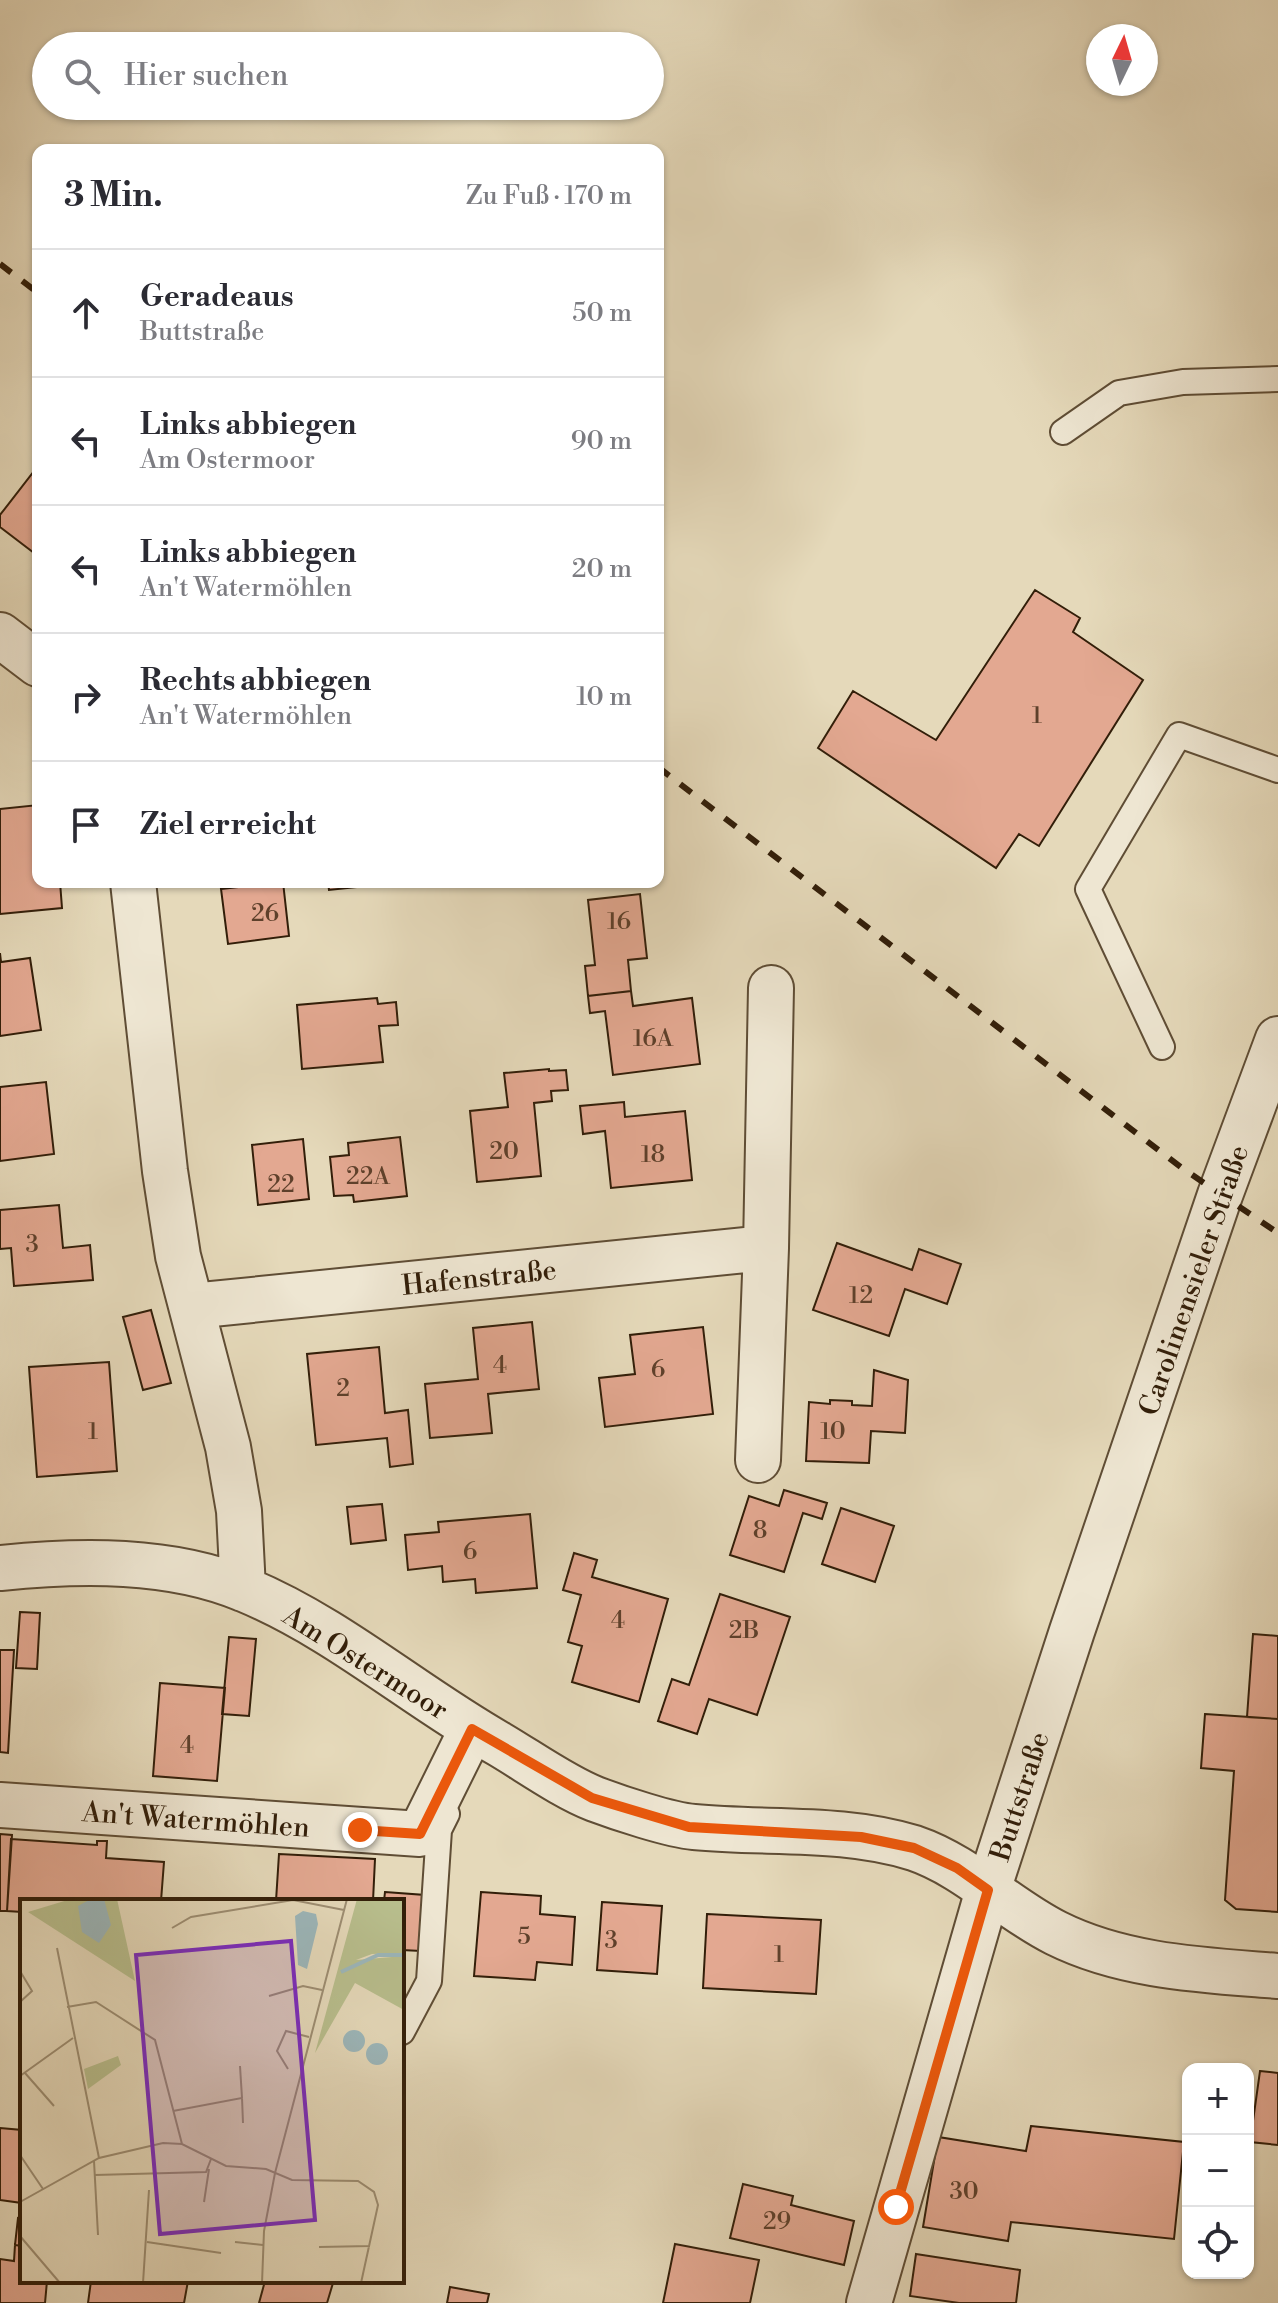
<!DOCTYPE html>
<html lang="de">
<head>
<meta charset="utf-8">
<style>
	:root { --surface:#fff; --page:#f7f7f7; --text:#2b2b33; --muted:#7c7c81; --line:#e1e1e2 }
	body { margin:0; font-family:"Libre Bodoni",serif; background:var(--page); color:var(--text) }
	.controls { position:absolute; right:24px; bottom:24px; display:grid; overflow:hidden; border-radius:16px; box-shadow:0 2px 6px #0004 }
	.controls button { width:72px; height:72px; display:grid; place-items:center; padding:0; border:0; border-bottom:2px solid var(--line); background:var(--surface); color:var(--text); font:40px sans-serif }
	.compass { position:absolute; left:1086px; top:24px; width:72px; height:72px; border-radius:50%; background:var(--surface); box-shadow:0 2px 6px #0004; rotate:5deg }
	.stop { position:absolute; width:24px; height:24px; margin:-18px; border:6px solid #ea580c; border-radius:50%; background:#fff }
	.stop.end { background:#ea580c; border-color:#fff; box-shadow:0 2px 8px #0008 }
	.list { margin:0; padding:0; list-style:none }
	h2 { display:flex; justify-content:space-between; align-items:center; height:104px; margin:0; padding:0 32px; font-size:34px }
	h2 small { font-size:26px; font-weight:400; color:var(--muted) }
	.list li { display:grid; grid-template-columns:52px 1fr auto; gap:24px; align-items:center; box-sizing:border-box; height:128px; padding:0 32px; border-top:2px solid var(--line) }
	.list b { display:block; font-size:30px; white-space:nowrap }
	.list p { margin:0; font-size:26px; white-space:nowrap; color:var(--muted) }
	.list em { font-size:26px; font-style:normal; color:var(--muted) }
	.icon { flex:none; width:44px; height:44px; fill:none; stroke:currentColor; stroke-width:2; stroke-linecap:round; stroke-linejoin:round }
	.map { position:relative; flex:none; width:1278px; height:2303px; overflow:hidden }
	.search { position:absolute; background:var(--surface); box-shadow:0 2px 6px #0004; left:32px; top:32px; width:632px; height:88px; display:flex; align-items:center; gap:20px; box-sizing:border-box; padding:0 28px; border-radius:44px; color:var(--muted); font-size:30px }
	.panel { position:absolute; background:var(--surface); box-shadow:0 2px 6px #0004; left:32px; top:144px; width:632px; height:744px; border-radius:16px }
	.map>svg:first-child { display:block }
</style>
</head>
<body>
<div class="map">
<svg width="1278" height="2303" viewBox="0 0 1278 2303">
	<rect width="100%" height="100%" fill="#e5d9ba"/>
	<filter id="stains"><feTurbulence type="fractalNoise" baseFrequency=".0025" numOctaves="4"/><feColorMatrix values="0 0 0 0 .2 0 0 0 0 .09 0 0 0 0 .02 0 0 0 .5 -.17"/></filter>
	<radialGradient id="worn" r=".72"><stop offset=".6" stop-color="#630" stop-opacity="0"/><stop offset="1" stop-color="#630" stop-opacity=".3"/></radialGradient>
	<!-- building -->
	<path fill="#e3a891" stroke="#321e09" stroke-width="2" d="M38,466v90l-38,-29v-12z
		M1035,590l45,28 -7,14 70,48 -104,166 -20,-12 -23,34 -178,-120 35,-57 83,49z
		M38,805v77h22l2,26 -62,6v-105z
		M283,882l6,54 -61,8 -7,-55z
		M328,882h57v2l-56,6z
		M640,894l7,64 -19,2 3,31 -43,5 -3,-30 10,-1 -7,-65z
		M0,953l1,9 29,-4 11,72 -41,6z
		M631,991l2,15 59,-8 8,66 -87,11 -8,-64 -15,2 -2,-17z
		M377,998l1,6 18,-2 2,23 -19,1 4,36 -81,7 -5,-64z
		M549,1069v2l17,-1 2,20 -17,1 1,10 -18,2 7,73 -64,6 -7,-71 38,-4 -4,-34z
		M46,1082l8,72 -54,7v-74z
		M624,1102l1,15 60,-6 7,69 -81,8 -6,-57 -22,3 -3,-28z
		M400,1137l7,59 -53,6 -1,-7 -19,1 -4,-39 19,-2 -1,-12z
		M303,1139l6,60 -51,6 -6,-60z
		M59,1205l4,43 27,-3 3,35 -79,6 -3,-38 -11,1v-39z
		M837,1243l75,27 7,-21 42,15 -14,40 -42,-15 -16,47 -76,-26z
		M151,1310l20,73 -28,7 -20,-73z
		M532,1322l7,67 -51,5 4,39 -62,5 -5,-54 53,-5 -5,-51z
		M703,1327l10,87 -108,13 -6,-49 36,-4 -5,-39z
		M379,1347l6,66 23,-3 5,54 -23,3 -3,-29 -71,7 -9,-91z
		M109,1362l8,109 -80,6 -8,-110z
		M874,1370l34,10 -3,53 -34,-2 -2,32 -63,-2 3,-59 21,2v-4l22,1v4l20,1z
		M784,1490l43,13 -5,16 -19,-6 -19,59 -54,-17 19,-59 30,10z
		M382,1504l4,36 -35,4 -4,-37z
		M841,1508l53,18 -19,56 -53,-18z
		M530,1514l7,74 -61,5 -1,-14 -32,3 -1,-16 -34,4 -3,-35 34,-3 -1,-10z
		M574,1553l23,7 -5,17 76,22 -29,103 -67,-20 10,-36 -14,-4 13,-47 -18,-5z
		M720,1594l70,23 -33,98 -48,-16 -12,35 -39,-13 14,-42 17,6z
		M20,1612l20,1 -3,56 -21,-1z
		M1253,1634l25,2v83l-31,-2z
		M229,1637l27,2 -7,77 -27,-2z
		M0,1650h14l-6,103 -8,-1z
		M160,1683l65,5 -8,93 -64,-5z
		M1205,1714l73,5v193l-42,-3 -11,-9 9,-129 -33,-3z
		M0,1834l12,1 -5,76h-7z
		M11,1839l86,6v-4h10l-1,17 58,4 -3,39h-139v11l-15,-1z
		M279,1854l96,5 -2,42h-97z
		M385,1892l40,3 -4,56 -19,-1v-49h-18z
		M481,1892l60,4 -1,18 35,3 -3,48 -35,-3 -2,18 -61,-4z
		M602,1902l60,4 -5,68 -60,-4z
		M707,1914l114,6 -5,74 -113,-6z
		M1260,2071l18,2v72l-28,-3z
		M1031,2126l153,16 -10,97 -163,-17 -3,19 -85,-14 15,-90 88,14z
		M0,2128l22,2v73l-22,-3z
		M743,2184l50,12 -2,9 63,16 -10,44 -114,-27z
		M18,2218l4,1v27l-7,-1z
		M675,2244l84,16 -9,43h-87z
		M15,2245l7,1v35h25l-2,22h-45v-44l14,2z
		M916,2254l104,16 -4,33h-57l-49,-7z
		M91,2281h97l-4,22h-96z
		M265,2281h59l9,2 -6,20h-68z
		M450,2287l39,7 -2,9h-40z"/>
	<g fill="none" stroke-linecap="round" stroke-linejoin="round">
		<defs>
			<path id="service" d="M1063,432l56,-39 64,-11 95,-3
				M1162,1047l-74,-158 91,-154 99,35
				M402,2032l27,-51 10,-151 8,-16"/>
			<path id="minor" d="M0,635l38,29
				M133,882l32,289 13,85 50,191 11,64 4,78
				M192,1306l574,-58 5,-260
				M758,1460l8,-212
				M0,1568c79,-8 171,-10 246,22 91,38 167,105 253,154 29,17 65,43 96,55 24,9 75,26 99,28 73,7 150,-1 220,21 53,18 92,60 142,85 68,34 147,37 222,43
				M0,1805l420,29 52,-105"/>
			<path id="tertiary" d="M869,2303l119,-413 84,-259 148,-436 58,-156"/>
		</defs>
		<!-- service casing -->
		<use href="#service" stroke="#5f4d35" stroke-width="28"/>
		<!-- minor casing -->
		<use href="#minor" stroke="#5f4d35" stroke-width="48"/>
		<!-- tertiary casing -->
		<use href="#tertiary" stroke="#5f4d35" stroke-width="48"/>
		<!-- service -->
		<use href="#service" stroke="#eee6d2" stroke-width="24"/>
		<!-- minor -->
		<use href="#minor" stroke="#eee6d2" stroke-width="44"/>
		<!-- tertiary -->
		<use href="#tertiary" stroke="#eee6d2" stroke-width="44"/>
		<!-- rail -->
		<path stroke="#321e09" stroke-width="6" stroke-dasharray="14 14" stroke-linecap="butt" d="M0,264l38,29
			M658,767l524,401 96,65"/>
	</g>
	<g fill="none" stroke-linecap="round" stroke-linejoin="round">
		<!-- route -->
		<path stroke="#ea580c" stroke-width="10" d="M360,1830l60,4 52,-105 120,69 97,29 172,10 53,11 43,20 31,22 -92,317"/>
	</g>
	<g text-anchor="middle" stroke-width="8" stroke-linejoin="round" paint-order="stroke">
		<!-- number labels -->
		<g font-size="24" fill="#5e402b">
			<text x="1037" y="723">1</text>
			<text x="265" y="921">26</text>
			<text x="619" y="929">16</text>
			<text x="653" y="1046">16A</text>
			<text x="504" y="1159">20</text>
			<text x="653" y="1162">18</text>
			<text x="368" y="1184">22A</text>
			<text x="281" y="1192">22</text>
			<text x="32" y="1252">3</text>
			<text x="861" y="1303">12</text>
			<text x="500" y="1373">4</text>
			<text x="658" y="1377">6</text>
			<text x="343" y="1396">2</text>
			<text x="93" y="1439">1</text>
			<text x="833" y="1439">10</text>
			<text x="760" y="1538">8</text>
			<text x="470" y="1559">6</text>
			<text x="618" y="1628">4</text>
			<text x="744" y="1638">2B</text>
			<text x="187" y="1753">4</text>
			<text x="524" y="1944">5</text>
			<text x="611" y="1948">3</text>
			<text x="779" y="1962">1</text>
			<text x="964" y="2199">30</text>
			<text x="777" y="2229">29</text>
		</g>
		<!-- street labels -->
		<g font-size="28" fill="#321e09" stroke="#eee6d2">
			<text transform="translate(479 1277) rotate(-6)" y="10">Hafenstraße</text>
			<text transform="translate(1193 1280) rotate(-71)" y="10">Carolinensieler Straße</text>
			<text transform="translate(366 1662) rotate(32)" y="10">Am Ostermoor</text>
			<text transform="translate(1019 1796) rotate(-72)" y="10">Buttstraße</text>
			<text transform="translate(196 1819) rotate(4)" y="10">An't Watermöhlen</text>
		</g>
	</g>
	<!-- overview -->
	<g transform="translate(20 1899)">
		<rect width="384" height="384" fill="#e5d9ba"/>
		<path d="M51,0h46l18,82 -107,-69zM337,0h47v54l-32,1 -16,6 48,-4v54l-49,-27 -40,70zM98,157l3,9 -33,24 -4,-20z" fill="#b8be8d"/>
		<path d="M71,0h13l7,26 -12,18 -17,-11 -4,-26zM283,12l13,3 2,10 -11,45 -9,-4 -3,-49zM323 142a11 11 0 1 1 22 0a11 11 0 1 1-22 0ZM346 155a11 11 0 1 1 22 0a11 11 0 1 1-22 0Z" fill="#9cb7bb"/>
		<path fill="none" stroke="#9cb7bb" stroke-width="4" d="M321,73l37,-17h26"/>
		<path fill="none" stroke="#9d8e73" stroke-width="2" d="M152,29l19,-11 102,-17 51,10M37,49l42,210M0,72l12,20 -12,11M249,97l34,-10 19,4M47,108l29,-5 59,38 27,104M268,170l-11,-18 9,-20 23,6M5,174l29,33M0,177l53,-38M222,199l1,25M153,212l69,-13 -2,-32M0,256l23,34M74,262l4,74M75,276l111,-3 5,-13M0,303l79,-44 64,-15 19,1 44,22 40,3 26,11 66,1 16,11 4,13 -17,78M184,303l5,-33M0,337l40,47M127,343l74,11M215,343l28,3M299,348l51,-1M123,384l6,-93M242,384l2,-52 11,-58 72,-274"/>
		<path fill="#7b2cbf" fill-opacity="0.15" stroke="#7b2cbf" stroke-width="4" d="M271,42l24,279 -155,14 -24,-279z"/>
		<rect width="384" height="384" fill="none" stroke="#321e09" stroke-width="4"/>
	</g>
	<rect width="100%" height="100%" filter="url(#stains)"/>
	<rect width="100%" height="100%" fill="url(#worn)"/>
</svg>
<div class="controls">
<button>+</button>
<button>−</button>
<button><svg class="icon" aria-label="locate" viewBox="0 0 24 24"><circle cx="12" cy="12" r="6"/><path d="M12 2v4M12 18v4M2 12h4M18 12h4"/></svg></button>
</div>
<svg class="compass" viewBox="-18 -18 36 36"><path d="M0-13l5 13h-10z" fill="#e53935"/><path d="M0 13l5-13h-10z" fill="#7c7c81"/></svg>
<div class="stop" style="left:896px;top:2207px"></div>
<div class="stop end" style="left:360px;top:1830px"></div>
<div class="search"><svg class="icon" aria-label="search" viewBox="0 0 24 24"><circle cx="10" cy="10" r="6"/><path d="M15 15l6 6"/></svg>Hier suchen</div>
<section class="panel">
<h2>3 Min.<small>Zu Fuß · 170 m</small></h2>
<ul class="list">
<li><svg class="icon" aria-label="ahead" viewBox="0 0 24 24"><path d="M12 20V5M6 11l6-6 6 6"/></svg><div><b>Geradeaus</b><p>Buttstraße</p></div><em>50 m</em></li>
<li><svg class="icon" aria-label="left" viewBox="0 0 24 24"><path d="M17 20v-9H6M10 6l-5 5 5 5"/></svg><div><b>Links abbiegen</b><p>Am Ostermoor</p></div><em>90 m</em></li>
<li><svg class="icon" aria-label="left" viewBox="0 0 24 24"><path d="M17 20v-9H6M10 6l-5 5 5 5"/></svg><div><b>Links abbiegen</b><p>An't Watermöhlen</p></div><em>20 m</em></li>
<li><svg class="icon" aria-label="right" viewBox="0 0 24 24"><path d="M7 20v-9h11M14 6l5 5-5 5"/></svg><div><b>Rechts abbiegen</b><p>An't Watermöhlen</p></div><em>10 m</em></li>
<li><svg class="icon" aria-label="arrive" viewBox="0 0 24 24"><path d="M6 21V4h12l-3 4 3 4H6"/></svg><div><b>Ziel erreicht</b></div></li>
</ul>
</section>
</div>
</body>
</html>
